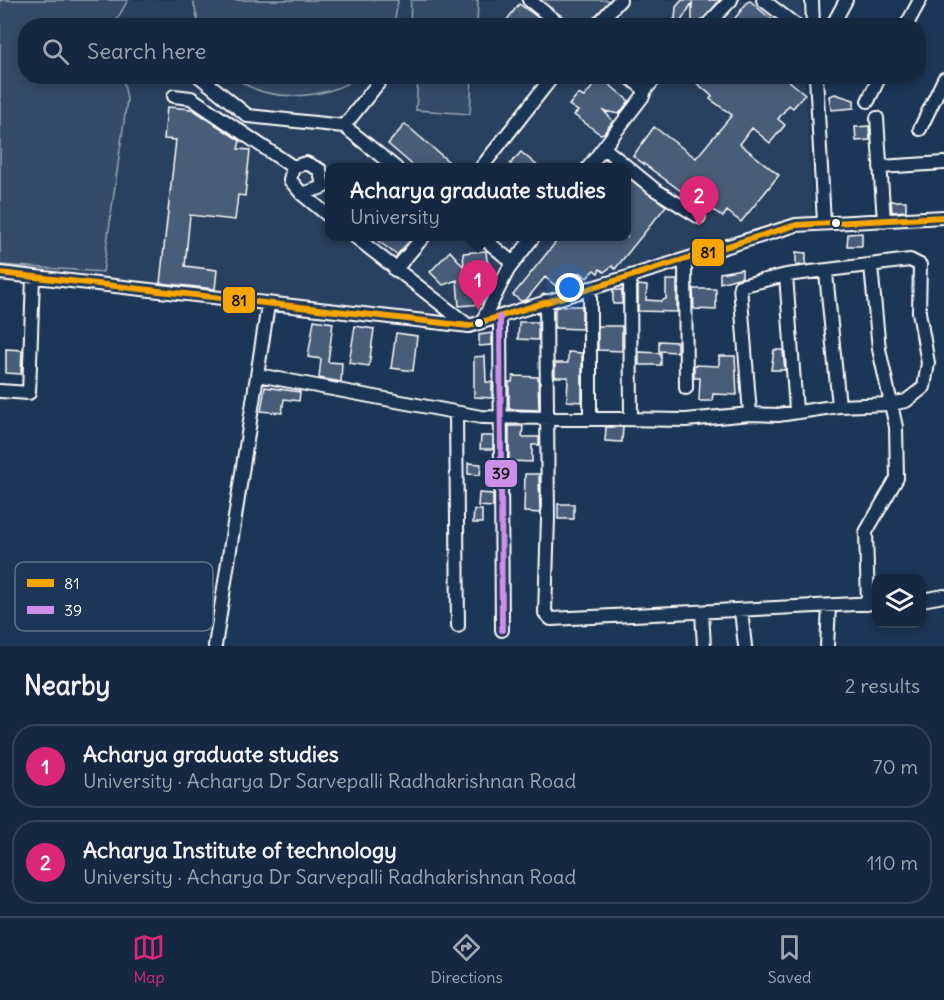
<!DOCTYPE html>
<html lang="en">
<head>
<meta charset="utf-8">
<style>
	:root { --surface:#162841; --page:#1f3048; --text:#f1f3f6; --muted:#9ea6b1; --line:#35445a; --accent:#db2777 }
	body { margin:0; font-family:Delius,sans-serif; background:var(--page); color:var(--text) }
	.controls { position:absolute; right:18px; bottom:18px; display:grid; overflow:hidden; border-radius:12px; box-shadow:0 3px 9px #0003 }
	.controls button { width:54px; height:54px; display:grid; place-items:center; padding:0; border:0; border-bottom:2px solid var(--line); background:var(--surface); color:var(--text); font:30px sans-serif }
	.you { position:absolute; left:570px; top:288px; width:21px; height:21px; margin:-15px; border:4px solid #fff; border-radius:50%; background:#1a73e8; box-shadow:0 0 0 9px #1a73e833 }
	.badge { display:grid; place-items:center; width:39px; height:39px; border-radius:50%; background:var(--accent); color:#fff; font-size:20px; font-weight:700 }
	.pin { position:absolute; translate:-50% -50px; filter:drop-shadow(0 2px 3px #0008) }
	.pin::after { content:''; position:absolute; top:32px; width:21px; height:18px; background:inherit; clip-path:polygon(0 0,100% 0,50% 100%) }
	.popup { position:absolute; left:325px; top:163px; width:306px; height:78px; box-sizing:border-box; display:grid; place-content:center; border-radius:12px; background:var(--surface); filter:drop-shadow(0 2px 4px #0005); font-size:20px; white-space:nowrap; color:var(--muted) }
	.popup b { font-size:22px; color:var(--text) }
	.popup::after { content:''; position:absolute; left:50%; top:100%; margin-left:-12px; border:12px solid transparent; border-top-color:var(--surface) }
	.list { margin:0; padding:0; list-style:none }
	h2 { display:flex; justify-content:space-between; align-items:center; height:78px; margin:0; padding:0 24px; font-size:26px }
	h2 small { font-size:20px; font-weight:400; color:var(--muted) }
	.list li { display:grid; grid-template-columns:39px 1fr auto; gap:18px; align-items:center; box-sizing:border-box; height:84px; margin:0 12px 12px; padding:0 12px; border:2px solid var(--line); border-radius:24px }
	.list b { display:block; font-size:22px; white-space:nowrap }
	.list p { margin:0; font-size:20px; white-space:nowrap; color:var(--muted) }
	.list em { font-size:20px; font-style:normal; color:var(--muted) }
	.icon { flex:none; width:33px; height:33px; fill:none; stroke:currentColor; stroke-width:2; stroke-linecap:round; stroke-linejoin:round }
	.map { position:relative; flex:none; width:944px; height:646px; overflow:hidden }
	.search { position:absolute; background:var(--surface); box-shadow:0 3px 9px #0003; left:18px; right:18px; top:18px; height:66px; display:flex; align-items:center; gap:15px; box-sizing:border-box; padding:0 21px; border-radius:24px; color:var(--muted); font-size:22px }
	.sheet { height:270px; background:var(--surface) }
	nav { display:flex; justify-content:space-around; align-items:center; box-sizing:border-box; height:84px; border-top:2px solid var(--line); background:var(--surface); font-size:16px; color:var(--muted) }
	nav a { display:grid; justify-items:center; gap:3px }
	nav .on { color:var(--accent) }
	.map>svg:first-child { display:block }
</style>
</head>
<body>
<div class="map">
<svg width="944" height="646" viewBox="0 0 944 646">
	<rect width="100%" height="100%" fill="#1d3557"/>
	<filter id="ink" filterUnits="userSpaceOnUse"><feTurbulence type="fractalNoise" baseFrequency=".0167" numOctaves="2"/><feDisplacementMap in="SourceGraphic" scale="12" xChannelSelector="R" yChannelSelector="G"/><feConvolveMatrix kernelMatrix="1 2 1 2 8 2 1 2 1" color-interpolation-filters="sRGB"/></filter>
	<g filter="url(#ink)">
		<!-- built -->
		<path fill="#2a4161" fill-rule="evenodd" d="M0,0h518l36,25 -528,1v50l779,1 8,139 -23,2 -31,9 -292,97 -467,-55zM330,168h296v68h-296z
			M618,0h184l1,25 -205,1z"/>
		<!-- green -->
		<path fill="#364b69" stroke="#9aa5b4" stroke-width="1.5" d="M0,0h128l-12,21v4l-90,1v50l97,1 4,23 -24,172 -103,-7z
			M193,0h205l-4,25 -195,1z
			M411,0h67l-1,25h-67z
			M537,0h81l-20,26 -21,-1z
			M235,77h123c-32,23 -92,27 -123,0z
			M418,77h54l-2,37 -54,-4z"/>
		<!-- building -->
		<path fill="#4a5d79" stroke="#fff" stroke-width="1.5" d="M682,0h38l-22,26h-6v-23l-14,23h-16l13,-7 1,-12z
			M749,0l16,14 16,12h-52z
			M519,4l13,9 16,13h-35l-7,-5z
			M591,76h8l30,25 -10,13 -15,-3 9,10 -9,12 -4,1 -26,-19 4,-4 -9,-6 9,-11 6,3 9,-11 -6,-4z
			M688,76h103l-3,4 17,14 -12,14 -4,-3 -11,14 7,6 -15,18 -18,-15 -12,16 39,31 -38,47 -14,-11 -4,6 -11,-8 -2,3 -77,-56 21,-29 42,31 36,-43 -22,-16 2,-3z
			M835,94l19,6v8l-23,2 -2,-14z
			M167,107l25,2 48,32 -2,8 12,1 -5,46 -7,-1 -3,25 -45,-5 -5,51 32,4 -2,19 -55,-6 16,-143 -12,-1z
			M405,124l51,44h-40l-28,-24z
			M869,126l1,14 -14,1 -1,-14z
			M521,152l19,16h-26l-4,-4z
			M627,177l39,29 -51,63 -3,-3 -8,6 -4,-3 -2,4 -4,-3 -7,8 -7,-6 -11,13 -6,-5 -6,7 -12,-10 -19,23 -5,1 -8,-6 47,-58h67z
			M891,201h15v10l-14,1z
			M862,233v13h-15l1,-12z
			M373,237h40l-16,18z
			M450,251l14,16 -1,-14 23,-2 1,10 10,13 -8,16 -5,1 -2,13 -23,2 -2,-26 -14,5 -13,-13z
			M796,252l10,1v11l-10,2z
			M742,269v8l-22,6v-10z
			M666,280h11v32l-39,-1v-26l9,1 -1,14 15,1 5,-2z
			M693,289h23v21l-22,-1z
			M613,290h9v14h-9z
			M562,306h20v23l-27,-1v-20z
			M314,320l19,3 -5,39 14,1 -1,19 -22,-4 2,-19 -13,-2z
			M519,322h19v18l-20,-1z
			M355,326l19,3 -5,37 -20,-3z
			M598,326h24v25l-24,-1z
			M396,333l21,3 -4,35 -22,-3z
			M492,333v12l-13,1v-11z
			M659,341l18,1v10l-18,-1z
			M6,349l16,1 -1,24 -15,-1z
			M774,350h9l2,20h-14z
			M568,352l14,1v49l-15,-1 1,-24h-13v-14h13z
			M639,352l22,1v12h-22z
			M485,356l1,26h6v16l-18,-1v-40z
			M719,356h16l2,39 -24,-1 -1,7h-13l1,-23h-6v-13l25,1z
			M513,376l25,1 1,33 -30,-1v-27h3z
			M265,387l35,5 -1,9 -15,-2 -2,14 -21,-2z
			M509,426h14l-1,11h17v8h-7v17l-23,-1z
			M606,427h17l-1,15 -17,-1z
			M481,436h12v13h-13z
			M468,463l13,1 -1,11 -12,-1z
			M525,474h14l1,39 -16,-1z
			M479,493l14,1v13l-15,-1z
			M558,504h16v15h-16z
			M474,510h8v13h-9z"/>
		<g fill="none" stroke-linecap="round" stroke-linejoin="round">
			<defs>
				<path id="minor" d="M529,0l33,26
					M763,0l34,26
					M812,0l1,26
					M596,26l24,-26
					M706,26l25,-26
					M832,26l14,-26
					M906,26l14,-26
					M199,76l49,40 96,10 52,42
					M816,76l8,147
					M645,90l12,-14
					M174,96l17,2 102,69 -3,13 12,14 28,23
					M868,101l12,-25
					M877,118l7,103
					M344,126l40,-50
					M920,129l24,-50
					M604,148l50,41 45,28
					M293,167l13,-4 14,7 3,17 -21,7
					M880,167l64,-4
					M481,168l72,-92
					M588,168l55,-72 2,-6 -17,-14
					M354,236l115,90
					M481,236l32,27
					M685,260l1,128
					M395,270l29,-34
					M0,273l469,53 327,-101 148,-8
					M826,273l13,133
					M630,276l1,142
					M546,301l2,217 -3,95 6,6 325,-16
					M500,317l2,313
					M482,322l26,-52 26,-34
					M258,375l223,42 205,3 64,-6 -10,-128 46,-11 10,135
					M0,391l29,2 4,-116
					M456,414l2,212
					M750,414l28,1 61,-9 51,-2 16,-3 18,-14 4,-24 -9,-51 1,-47 -10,-5 -124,15
					M590,418v-130
					M922,600l22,-4
					M868,604l-2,-72 31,-54 -1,-51 -17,-78 -8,-83
					M741,611l4,35
					M702,613l2,33
					M215,646l53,-341
					M827,646l2,-39"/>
			</defs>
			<!-- minor casing -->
			<use href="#minor" stroke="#fff" stroke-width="16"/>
			<!-- minor -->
			<use href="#minor" stroke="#1d3557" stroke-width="12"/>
			<defs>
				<path id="bus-1" d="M0,273l469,53 327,-101 148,-8"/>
				<path id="bus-2" d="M500,317l2,313"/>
			</defs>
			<!-- bus-1 casing -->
			<use href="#bus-1" stroke="#1d3557" stroke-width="10"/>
			<!-- bus-2 casing -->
			<use href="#bus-2" stroke="#1d3557" stroke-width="10"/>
			<!-- bus-1 -->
			<use href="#bus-1" stroke="#f7a600" stroke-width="6"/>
			<!-- bus-2 -->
			<use href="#bus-2" stroke="#ce8fe9" stroke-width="6"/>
		</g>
	</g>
	<!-- markers -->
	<g fill="#fff" stroke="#1d3557" stroke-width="2">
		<circle cx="836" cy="223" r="5"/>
		<circle cx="479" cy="323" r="5"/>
	</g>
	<!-- legend -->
	<rect x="15" y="562" width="198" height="69" rx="9" fill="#1d3557" stroke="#617289" stroke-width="1.5"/>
	<rect x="27" y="579" width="27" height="8" fill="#f7a600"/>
	<rect x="27" y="606" width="27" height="8" fill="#ce8fe9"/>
	<g font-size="16" fill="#fff">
		<text x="64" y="589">81</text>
		<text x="64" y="616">39</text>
	</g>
	<g stroke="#1d3557" stroke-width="2">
		<rect x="691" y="238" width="34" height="29" rx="6" fill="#f7a600"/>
		<rect x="222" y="286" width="34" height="28" rx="6" fill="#f7a600"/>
		<rect x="484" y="459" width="34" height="29" rx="6" fill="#ce8fe9"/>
	</g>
	<g font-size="16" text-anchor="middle" font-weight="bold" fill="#111">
		<text x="708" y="258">81</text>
		<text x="239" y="306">81</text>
		<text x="501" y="479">39</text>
	</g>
</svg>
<div class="controls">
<button><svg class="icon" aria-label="layers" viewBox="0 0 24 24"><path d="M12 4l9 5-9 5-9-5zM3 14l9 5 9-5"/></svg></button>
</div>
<div class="you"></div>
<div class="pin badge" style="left:478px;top:310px">1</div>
<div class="popup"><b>Acharya graduate studies</b>University</div>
<div class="pin badge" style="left:699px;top:226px">2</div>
<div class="search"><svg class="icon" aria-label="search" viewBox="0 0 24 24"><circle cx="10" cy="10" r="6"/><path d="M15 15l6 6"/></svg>Search here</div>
</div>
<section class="sheet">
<h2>Nearby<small>2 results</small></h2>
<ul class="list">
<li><span class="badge">1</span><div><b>Acharya graduate studies</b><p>University · Acharya Dr Sarvepalli Radhakrishnan Road</p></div><em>70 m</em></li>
<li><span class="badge">2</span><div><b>Acharya Institute of technology</b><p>University · Acharya Dr Sarvepalli Radhakrishnan Road</p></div><em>110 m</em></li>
</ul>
</section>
<nav>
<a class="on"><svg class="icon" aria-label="map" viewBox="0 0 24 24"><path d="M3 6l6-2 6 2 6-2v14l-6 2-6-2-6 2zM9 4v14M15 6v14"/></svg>Map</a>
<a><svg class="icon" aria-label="directions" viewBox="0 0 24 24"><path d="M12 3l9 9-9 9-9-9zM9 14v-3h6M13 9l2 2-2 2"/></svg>Directions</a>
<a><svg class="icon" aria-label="saved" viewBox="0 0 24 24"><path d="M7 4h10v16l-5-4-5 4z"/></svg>Saved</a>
</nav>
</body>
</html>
